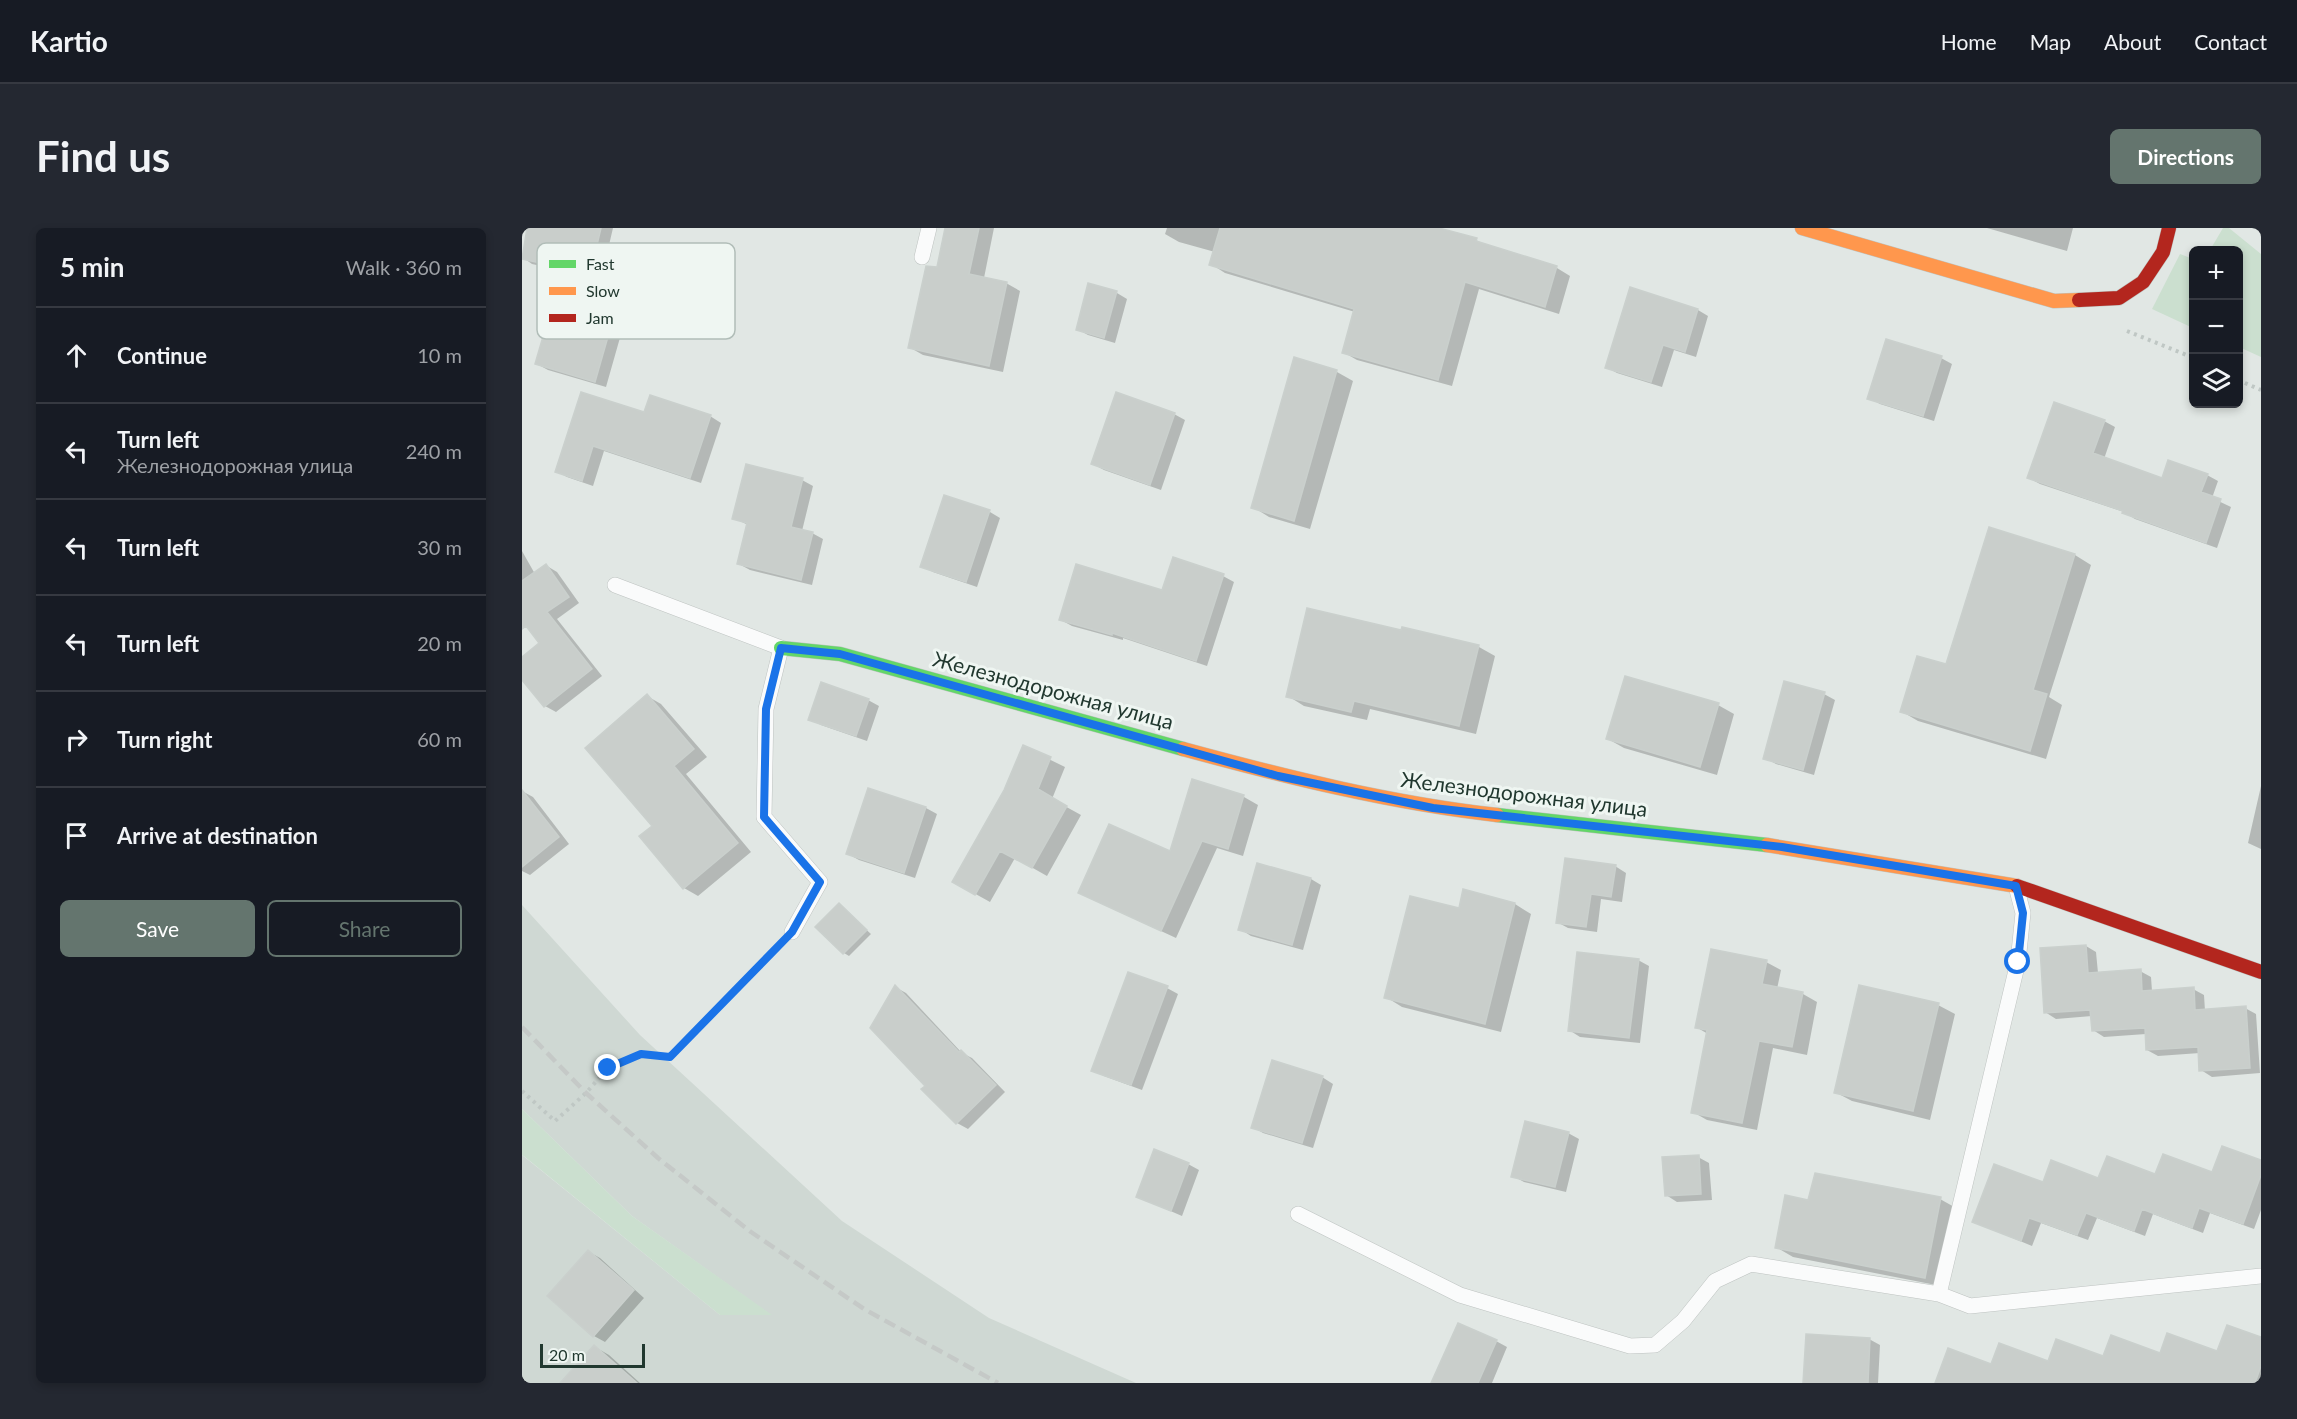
<!DOCTYPE html>
<html lang="en">
<head>
<meta charset="utf-8">
<style>
	:root { --surface:#171b24; --page:#242831; --text:#f1f3f6; --muted:#9ea1a6; --line:#363941; --accent:#64756e }
	body { margin:0; font-family:Lato,sans-serif; background:var(--page); color:var(--text) }
	.controls { position:absolute; right:18px; top:18px; display:grid; overflow:hidden; border-radius:9px; box-shadow:0 3px 9px #0003 }
	.controls button { width:54px; height:54px; display:grid; place-items:center; padding:0; border:0; border-bottom:2px solid var(--line); background:var(--surface); color:var(--text); font:30px sans-serif }
	.scale { position:absolute; left:18px; bottom:15px; width:105px; box-sizing:border-box; padding-left:6px; border:3px solid #21382f; border-top:0; font-size:16px; line-height:21px; white-space:nowrap; color:#21382f; -webkit-text-stroke:4px #eff6f2; paint-order:stroke }
	.stop { position:absolute; width:18px; height:18px; margin:-14px; border:4px solid #1a73e8; border-radius:50%; background:#fff }
	.stop.end { background:#1a73e8; border-color:#fff; box-shadow:0 2px 6px #0008 }
	.list { margin:0; padding:0; list-style:none }
	h2 { display:flex; justify-content:space-between; align-items:center; height:78px; margin:0; padding:0 24px; font-size:26px }
	h2 small { font-size:20px; font-weight:400; color:var(--muted) }
	.list li { display:grid; grid-template-columns:39px 1fr auto; gap:18px; align-items:center; box-sizing:border-box; height:96px; padding:0 24px; border-top:2px solid var(--line) }
	.list b { display:block; font-size:22px; white-space:nowrap }
	.list p { margin:0; font-size:20px; white-space:nowrap; color:var(--muted) }
	.list em { font-size:20px; font-style:normal; color:var(--muted) }
	.actions { display:flex; gap:12px; padding:18px 24px }
	.actions a { flex:1; padding:14px 0; border:2px solid var(--accent); border-radius:9px; text-align:center; font-size:21px; color:var(--accent) }
	.actions .main { background:var(--accent); color:#fff }
	.icon { flex:none; width:33px; height:33px; fill:none; stroke:currentColor; stroke-width:2; stroke-linecap:round; stroke-linejoin:round }
	.map { position:relative; flex:none; width:1739px; height:1155px; overflow:hidden; border-radius:9px }
	header { display:flex; align-items:center; gap:36px; box-sizing:border-box; height:84px; padding:0 30px; background:var(--surface); border-bottom:2px solid var(--line) }
	header strong { font-size:28px }
	nav { display:flex; gap:33px; margin-inline-start:auto; font-size:21px }
	.intro { display:flex; align-items:center; justify-content:space-between; box-sizing:border-box; height:144px; padding:0 36px }
	h1 { margin:0; font-size:42px }
	.button { padding:15px 27px; border-radius:9px; background:var(--accent); color:#fff; font-size:21px; font-weight:700 }
	main { display:flex; gap:36px; padding:0 36px }
	aside { flex:1; background:var(--surface); border-radius:9px; box-shadow:0 3px 9px #0003 }
	.map>svg:first-child { display:block }
</style>
</head>
<body>
<header>
<strong>Kartio</strong>
<nav><a>Home</a><a>Map</a><a>About</a><a>Contact</a></nav>
</header>
<div class="intro"><h1>Find us</h1><a class="button">Directions</a></div>
<main>
<aside>
<h2>5 min<small>Walk · 360 m</small></h2>
<ul class="list">
<li><svg class="icon" aria-label="ahead" viewBox="0 0 24 24"><path d="M12 20V5M6 11l6-6 6 6"/></svg><div><b>Continue</b></div><em>10 m</em></li>
<li><svg class="icon" aria-label="left" viewBox="0 0 24 24"><path d="M17 20v-9H6M10 6l-5 5 5 5"/></svg><div><b>Turn left</b><p>Железнодорожная улица</p></div><em>240 m</em></li>
<li><svg class="icon" aria-label="left" viewBox="0 0 24 24"><path d="M17 20v-9H6M10 6l-5 5 5 5"/></svg><div><b>Turn left</b></div><em>30 m</em></li>
<li><svg class="icon" aria-label="left" viewBox="0 0 24 24"><path d="M17 20v-9H6M10 6l-5 5 5 5"/></svg><div><b>Turn left</b></div><em>20 m</em></li>
<li><svg class="icon" aria-label="right" viewBox="0 0 24 24"><path d="M7 20v-9h11M14 6l5 5-5 5"/></svg><div><b>Turn right</b></div><em>60 m</em></li>
<li><svg class="icon" aria-label="arrive" viewBox="0 0 24 24"><path d="M6 21V4h12l-3 4 3 4H6"/></svg><div><b>Arrive at destination</b></div></li>
</ul>
<div class="actions"><a class="main">Save</a><a>Share</a></div>
</aside>
<div class="map">
<svg width="1739" height="1155" viewBox="0 0 1739 1155">
	<rect width="100%" height="100%" fill="#e1e7e4"/>
	<!-- built -->
	<path fill="#cfd8d3" d="M0,677l118,130 202,186 147,97 147,65h-614v-228l198,160h51l-139,-99 -110,-107z"/>
	<!-- green -->
	<path fill="#cbdfcf" d="M1701,0h6l32,26v103l-22,-10 -1,-97h-28z
		M1658,26l13,5v69l-41,-19z
		M0,881l110,107 140,99h-52l-195,-158 -3,-2z"/>
	<!-- shadow -->
	<path fill="#0003" d="M7,0h84l-17,73 20,6 11,6 -21,74 -58,-17 -11,-6 26,-93 -31,-7 -10,-7z
		M425,0h47l-10,50 22,5 14,8 -17,81 -80,-17 -14,-8 29,-79z
		M645,0h266l43,12 11,6 70,22 13,8 -11,38 -80,-25 -27,97 -95,-26 -14,-8 12,-40 -130,-39 -14,-9 4,-12 -36,-10 -14,-8z
		M1465,0h86l-6,23z
		M567,57l28,8 10,6 -12,44 -27,-8 -11,-6z
		M1176,82l10,6 -12,41 -22,-7 -12,37 -45,-14 -11,-6z
		M1419,130l11,6 -18,57 -54,-17 -11,-6z
		M773,131l42,13 16,9 -43,148 -41,-12 -16,-10z
		M60,166l63,20 65,2 11,7 -20,60 -97,-32 -11,35 -26,-9 -11,-6z
		M652,186l11,6 -24,70 -57,-20 -11,-6z
		M1582,193l11,6 -11,32 59,21 44,-5 11,6 -6,17 19,9 -14,41 -82,-29 -11,-7 -84,-28 -11,-6z
		M280,252l11,6 -11,45 10,2 11,6 -11,46 -62,-15 -11,-6 9,-39 -14,-7z
		M423,269l45,15 10,6 -23,69 -44,-15 -11,-6z
		M1468,301l85,26 16,10 -42,132 13,8 -16,54 -128,-38 -17,-10 46,-45z
		M0,323l13,23 12,-8 10,6 22,31 -22,16 45,57 -46,36 -11,-6 -23,-29v-19l19,-14 -19,-27z
		M701,348l11,6 -27,84 -84,-28v2l-51,-14 -11,-6z
		M881,400l76,19 16,9 -19,78 -106,-25 -3,11 -63,-14 -16,-10 114,-64z
		M1302,466l11,6 -21,75 -38,-11 -11,-6z
		M125,468l14,8 46,53 -21,17 65,78 -53,44 -14,-8 -43,-52 13,-10z
		M346,472l11,6 -12,35 -46,-16 -11,-6z
		M1196,477l16,9 -17,61 -93,-27 -16,-9z
		M502,519l41,20 -13,32 29,16 -34,61 -32,-18 -25,44 -36,-20 51,-91z
		M671,553l51,16 14,8 -15,51 -26,-8 -41,90 -97,-45 92,-40z
		M1739,558v63l-13,-6z
		M347,562l57,18 11,6 -22,64 -56,-18 -11,-6z
		M0,563l11,6 36,47 -39,31 -8,-4z
		M1093,638l11,7 -4,29 -21,-3 -4,33 -29,-4 -11,-6z
		M789,651l10,6 -18,65 -52,-14 -11,-7z
		M993,676l16,10 -30,118 -99,-25 -16,-10 74,-87z
		M317,677l32,29 -22,22 -5,-3z
		M1564,718l10,6 2,21 42,-2 11,6 1,14 41,-2 11,6 1,16 40,-3 11,6 4,59 -48,4 -11,-7 -1,-17 -42,3 -11,-6 -1,-16 -42,3 -11,-7 -1,-14 -36,3 -11,-7z
		M1116,732l11,6 -9,77 -60,-6 -11,-7z
		M1244,734l15,8 -4,19 26,5 14,8 -10,53 -34,-7 -16,82 -50,-10 -14,-8 15,-78 -12,-7z
		M373,759l11,6 56,60 10,5 33,34 -37,37 -11,-6 -33,-34 3,-3z
		M645,760l11,6 -36,96 -38,-14 -11,-6z
		M1416,777l17,9 -25,106 -78,-19 -17,-9z
		M800,849l11,7 -20,64 -50,-15 -10,-6z
		M1046,905l11,6 -13,53 -42,-10 -11,-6z
		M1176,929l11,6 3,37 -35,2 -11,-7z
		M1739,934v48l-7,19 -44,-16 -7,20 -50,-19 -8,22 -48,-18 -9,22 -47,-17 -9,23 -58,-24 70,-38 112,-8 57,-2z
		M666,936l11,6 -17,46 -44,-19z
		M1418,971l16,9 -15,78 -148,-29 -17,-10 33,-45z
		M67,1024l11,6 44,40 -39,44 -11,-6z
		M1347,1111l11,6 -2,38h-73z
		M1739,1111v44h-324l55,-17 169,-11 57,-2z
		M974,1113l11,6 -15,36h-59z
		M73,1119l14,8 31,28h-78z"/>
	<!-- building -->
	<path fill="#c9cecb" stroke="#cad0cd" stroke-width="1.5" d="M5,0h74l-16,68 32,9 -22,77 -60,-18 28,-96 -41,-9z
		M423,0h34l-10,46 38,8 -18,84 -81,-18 18,-82 11,1z
		M698,0h219l38,10 -1,3 81,25 -12,41 -80,-25 -27,98 -96,-27 12,-44 -145,-44z
		M566,55l29,8 -13,47 -28,-8z
		M1108,59l68,22 -13,43 -22,-7 -12,37 -46,-14z
		M1364,111l56,17 -19,60 -56,-17z
		M772,129l43,13 -43,151 -43,-13z
		M59,164l63,20 6,-17 61,20 -21,63 -97,-32 -11,35 -27,-9z
		M594,164l59,21 -25,72 -59,-21z
		M1532,174l51,18 -12,33 69,25 6,-18 40,14 -7,18 20,7 -15,44 -84,-30 1,-2 -96,-33z
		M224,236l57,14 -12,49 22,5 -12,48 -64,-16 10,-41 -15,-4z
		M422,267l46,15 -24,72 -46,-15z
		M1467,299l86,27 -42,136 14,4 -17,57 -130,-39 17,-56 29,8z
		M651,329l51,17 -28,87 -84,-28v2l-53,-15 17,-56 86,26z
		M24,336l23,33 -22,15 45,57 -48,38 -22,-27v-23l17,-14 -13,-17 -4,3v-48z
		M785,380l94,22 1,-3 77,18 -20,81 -105,-25 -3,11 -65,-15z
		M1103,448l94,27 -19,64 -94,-28z
		M1262,453l41,11 -22,78 -40,-11z
		M299,454l48,17 -13,37 -48,-16z
		M125,466l47,55 -20,17 64,77 -55,46 -44,-53 13,-10 -67,-78z
		M501,517l28,12 -13,32 29,17 -35,62 -32,-17 -25,44 -23,-13 52,-92z
		M670,551l52,16 -16,54 -26,-8 -41,90 -83,-38 31,-69 61,27z
		M346,560l58,19 -22,66 -58,-19z
		M0,562l37,47 -37,30z
		M1043,630l51,7 -5,32 -20,-3 -5,33 -30,-4z
		M735,635l54,15 -19,67 -54,-15z
		M941,661l52,14 -30,121 -101,-26 26,-102 49,12z
		M317,675l28,27 -24,24 -28,-27z
		M1564,717l2,28 53,-4 1,22 52,-4 1,23 51,-4 4,62 -51,3 -1,-24 -52,3 -1,-22 -53,3 -2,-21 -46,3 -4,-65z
		M1189,721l56,11 -5,24 41,8 -11,55 -33,-6 -17,82 -51,-10 16,-83 -12,-2z
		M1055,724l62,7 -10,79 -61,-7z
		M606,744l40,14 -37,99 -40,-14z
		M373,757l64,67 2,-2 35,35 -40,39 -35,-35 4,-3 -55,-58z
		M1337,757l80,18 -26,108 -79,-18z
		M750,832l51,16 -21,67 -51,-15z
		M1003,893l44,11 -14,55 -44,-10z
		M1700,918l39,14v15l-18,49 -44,-16 -7,20 -50,-19 -8,22 -48,-18 -9,22 -48,-17 -8,23 -49,-19 22,-58 49,18 8,-22 47,18 9,-22 48,18 8,-20 49,18z
		M632,921l35,14 -18,48 -35,-14z
		M1177,927l2,39 -36,2 -3,-39z
		M1293,945l126,24 -16,81 -150,-30 10,-53 23,5z
		M66,1022l46,40 -41,47 -46,-41z
		M936,1095l39,17 -19,43h-47z
		M1705,1097l34,12v29l-6,17h-320l13,-35 43,16 8,-21 49,18 8,-22 47,17 8,-21 49,18 7,-20 50,18z
		M1284,1106l64,4 -2,45h-65z
		M72,1117l43,38h-77z"/>
	<g fill="none" stroke-linecap="round" stroke-linejoin="round">
		<defs>
			<path id="lane" d="M400,29l7,-29
				M93,357l166,63 -15,61 -2,108 56,65 -28,50
				M776,986l162,81 170,51 25,-1 28,-24 32,-40 36,-17 188,30 79,-332 5,-49 -7,-27
				M1417,1066l31,12 291,-30"/>
			<path id="fast" d="M259,420l59,6 343,95
				M975,587l270,30"/>
			<path id="slow" d="M1280,0l252,73 25,-1
				M661,521c103,28 207,54 314,66
				M1245,617l250,41"/>
			<path id="jam" d="M1557,72l40,-2 24,-16 20,-30 6,-24
				M1495,658l244,86"/>
		</defs>
		<!-- lane casing -->
		<use href="#lane" stroke="#bec3c1" stroke-width="16"/>
		<!-- fast casing -->
		<use href="#fast" stroke="#bec4c1" stroke-width="15"/>
		<!-- slow casing -->
		<use href="#slow" stroke="#bec4c1" stroke-width="15"/>
		<!-- jam casing -->
		<use href="#jam" stroke="#bec4c1" stroke-width="15"/>
		<!-- path -->
		<path stroke="#bfc7c4" stroke-width="4" stroke-dasharray="3 4.5" stroke-linecap="butt" d="M1605,103l67,27
			M1716,152l23,10
			M0,863l33,30 31,-28 22,-25 33,-14 29,3 105,-108"/>
		<!-- lane -->
		<use href="#lane" stroke="#fafbfb" stroke-width="15"/>
		<!-- fast -->
		<use href="#fast" stroke="#63d668" stroke-width="14"/>
		<!-- slow -->
		<use href="#slow" stroke="#ff974d" stroke-width="14"/>
		<!-- jam -->
		<use href="#jam" stroke="#b3261e" stroke-width="14"/>
		<!-- rail -->
		<path stroke="#c5c9c7" stroke-width="4.5" stroke-dasharray="12 6" stroke-linecap="butt" d="M0,799l64,66 72,65 93,74 113,77 134,74"/>
	</g>
	<g fill="none" stroke-linecap="round" stroke-linejoin="round">
		<!-- route -->
		<path stroke="#1a73e8" stroke-width="8" d="M86,840l33,-14 29,3 122,-125 28,-50 -56,-65 2,-108 15,-61 59,6 438,122 155,32 349,39 234,39 7,27 -5,49"/>
	</g>
	<g text-anchor="middle" stroke-width="6" stroke-linejoin="round" paint-order="stroke">
		<!-- street labels -->
		<g font-size="21" fill="#21382f" stroke="#eff6f2">
			<text transform="translate(531 463) rotate(15)" y="7">Железнодорожная улица</text>
			<text transform="translate(1002 567) rotate(7)" y="7">Железнодорожная улица</text>
		</g>
	</g>
	<!-- legend -->
	<rect x="15" y="15" width="198" height="96" rx="9" fill="#eff6f2" stroke="#b1bdb8" stroke-width="1.5"/>
	<rect x="27" y="32" width="27" height="8" fill="#63d668"/>
	<rect x="27" y="59" width="27" height="8" fill="#ff974d"/>
	<rect x="27" y="86" width="27" height="8" fill="#b3261e"/>
	<g font-size="16" fill="#21382f">
		<text x="64" y="42">Fast</text>
		<text x="64" y="69">Slow</text>
		<text x="64" y="96">Jam</text>
	</g>
</svg>
<div class="controls">
<button>+</button>
<button>−</button>
<button><svg class="icon" aria-label="layers" viewBox="0 0 24 24"><path d="M12 4l9 5-9 5-9-5zM3 14l9 5 9-5"/></svg></button>
</div>
<div class="scale">20 m</div>
<div class="stop" style="left:1496px;top:734px"></div>
<div class="stop end" style="left:86px;top:840px"></div>
</div>
</main>
</body>
</html>
